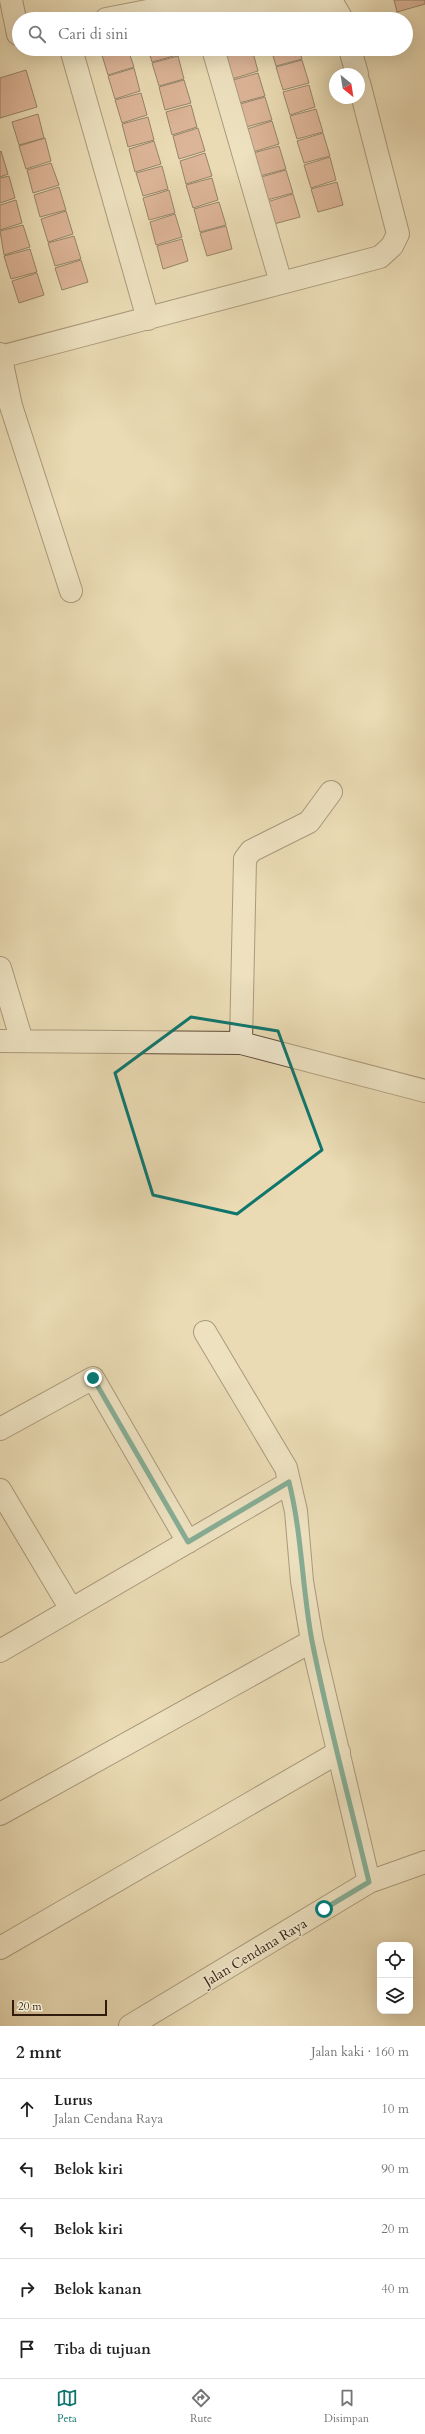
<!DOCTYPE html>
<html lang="id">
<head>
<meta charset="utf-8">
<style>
	:root { --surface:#fff; --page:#f6f6f6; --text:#222; --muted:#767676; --line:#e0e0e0; --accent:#0f766e }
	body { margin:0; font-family:Cardo,serif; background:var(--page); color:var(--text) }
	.controls { position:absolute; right:12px; bottom:12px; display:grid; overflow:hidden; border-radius:8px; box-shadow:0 4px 16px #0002 }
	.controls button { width:36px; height:36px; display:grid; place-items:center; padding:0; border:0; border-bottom:1px solid var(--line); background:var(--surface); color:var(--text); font:20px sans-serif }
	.compass { position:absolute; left:329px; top:68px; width:36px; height:36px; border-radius:50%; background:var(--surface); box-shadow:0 4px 16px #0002; rotate:150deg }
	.scale { position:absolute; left:12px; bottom:10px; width:95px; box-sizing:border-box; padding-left:4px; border:2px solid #301c0d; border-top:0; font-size:11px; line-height:14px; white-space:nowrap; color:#301c0d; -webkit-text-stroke:3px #f1e8ce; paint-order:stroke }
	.stop { position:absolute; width:12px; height:12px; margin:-9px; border:3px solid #0f766e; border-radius:50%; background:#fff }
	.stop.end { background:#0f766e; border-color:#fff; box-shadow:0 1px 4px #0008 }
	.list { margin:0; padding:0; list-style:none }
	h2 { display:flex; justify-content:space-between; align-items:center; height:52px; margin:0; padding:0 16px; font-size:17px }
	h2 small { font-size:13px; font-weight:400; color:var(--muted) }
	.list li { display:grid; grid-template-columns:26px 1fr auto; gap:12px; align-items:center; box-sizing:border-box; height:60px; padding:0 16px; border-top:1px solid var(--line) }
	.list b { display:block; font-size:15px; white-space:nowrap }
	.list p { margin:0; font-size:13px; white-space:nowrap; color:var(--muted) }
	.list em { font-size:13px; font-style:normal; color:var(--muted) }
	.icon { flex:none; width:22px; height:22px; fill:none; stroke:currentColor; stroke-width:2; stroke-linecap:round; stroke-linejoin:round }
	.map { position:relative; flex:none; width:425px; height:2026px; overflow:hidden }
	.search { position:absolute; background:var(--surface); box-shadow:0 4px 16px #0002; left:12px; right:12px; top:12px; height:44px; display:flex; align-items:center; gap:10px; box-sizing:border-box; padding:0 14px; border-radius:22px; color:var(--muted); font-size:15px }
	.sheet { height:352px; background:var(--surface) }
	nav { display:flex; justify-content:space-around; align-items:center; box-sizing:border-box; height:56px; border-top:1px solid var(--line); background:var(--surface); font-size:11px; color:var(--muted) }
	nav a { display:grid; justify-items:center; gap:2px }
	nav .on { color:var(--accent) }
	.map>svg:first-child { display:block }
</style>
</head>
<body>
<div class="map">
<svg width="425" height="2026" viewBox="0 0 425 2026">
	<rect width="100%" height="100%" fill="#eadbb4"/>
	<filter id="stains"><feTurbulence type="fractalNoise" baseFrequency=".005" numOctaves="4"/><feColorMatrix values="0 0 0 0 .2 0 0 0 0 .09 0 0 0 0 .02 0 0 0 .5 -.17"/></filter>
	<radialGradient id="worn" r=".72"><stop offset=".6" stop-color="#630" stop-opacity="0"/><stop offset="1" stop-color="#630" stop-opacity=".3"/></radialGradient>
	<!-- building -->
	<path fill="#cd8573" stroke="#301c0d" d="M394,0h31v4l-28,8z
		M288,12l2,7h-28z
		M110,49h18l6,18 -26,8 -7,-23z
		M148,49h28l1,6 -25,7z
		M224,49h19l-17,5z
		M252,49l6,22 -26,8 -6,-23z
		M271,49h28l3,10 -26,7z
		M178,56l6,23 -25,7 -7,-23z
		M302,60l7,23 -26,7 -7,-23z
		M134,68l6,23 -25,8 -7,-23z
		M26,70l11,37 -37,11v-40z
		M258,73l7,23 -26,7 -6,-23z
		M184,80l7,23 -26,7 -6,-23z
		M309,85l6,22 -25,8 -7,-23z
		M141,93l6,22 -25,8 -7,-23z
		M265,97l7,23 -26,7 -6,-23z
		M191,105l6,22 -25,8 -6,-23z
		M316,109l7,23 -26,7 -7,-23z
		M38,114l6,24 -25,7 -7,-23z
		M148,117l6,23 -26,7 -6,-23z
		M272,121l7,23 -26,8 -6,-23z
		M198,128l7,23 -26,8 -6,-23z
		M323,133l7,23 -26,7 -7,-22z
		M45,138l6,23 -25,8 -7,-23z
		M154,141l7,23 -26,8 -6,-23z
		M279,146l7,23 -26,7 -7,-23z
		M1,151l7,23 -8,3v-25z
		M205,153l7,23 -26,8 -6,-23z
		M330,157l6,23 -25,8 -7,-23z
		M51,163l8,22 -26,8 -6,-23z
		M162,166l6,23 -25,7 -7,-23z
		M286,170l7,23 -26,7 -6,-23z
		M9,176l6,22 -15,5v-25z
		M212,178l6,22 -25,8 -7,-23z
		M337,182l6,23 -25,7 -7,-23z
		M59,187l7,23 -26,7 -6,-22z
		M169,190l6,23 -26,7 -6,-22z
		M293,194l7,23 -26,7 -7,-22z
		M16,200l6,23 -22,7v-25z
		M219,202l7,23 -26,7 -6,-23z
		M66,211l7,23 -25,8 -7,-23z
		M175,214l7,23 -26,8 -6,-23z
		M23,225l7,22 -26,8 -4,-24z
		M226,226l6,23 -25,7 -7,-23z
		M74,236l7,23 -26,7 -7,-23z
		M182,239l6,22 -25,8 -6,-23z
		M30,249l7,23 -26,7 -7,-23z
		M81,260l7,22 -26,8 -7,-22z
		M37,273l7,22 -25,8 -7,-22z"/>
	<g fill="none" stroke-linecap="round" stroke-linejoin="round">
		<defs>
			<path id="minor" d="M11,0l7,34
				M199,1l5,18
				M106,19l93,-18 133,1 10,17
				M71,49l77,270
				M213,49l68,234
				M350,49l7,25
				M0,354l11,52 60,185
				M0,357l380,-100 12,-11 6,-12 -39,-151
				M0,968l22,73
				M0,1041l241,2 184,48
				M241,1043l4,-184 6,-8 58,-29 22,-30
				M205,1332l81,136 10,43 6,70 10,60 57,241
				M0,1429l93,-51 95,164
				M0,1490l71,119
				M0,1651l289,-168
				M0,1814l312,-173
				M0,1948l339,-196
				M130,2026l239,-144 56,-20"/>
		</defs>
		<!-- minor casing -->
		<use href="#minor" stroke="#5e4c37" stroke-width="24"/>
		<!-- minor -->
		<use href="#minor" stroke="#f1e8ce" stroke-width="22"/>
	</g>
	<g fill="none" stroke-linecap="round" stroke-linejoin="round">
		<!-- route -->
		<path stroke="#0f766e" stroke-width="5" d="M93,1378l95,164 101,-60c13,52 13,106 23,159 16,81 38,161 57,241l-45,27"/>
	</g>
	<!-- marked area -->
	<path d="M0 0H425V2026H0ZM191,1017l87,14 44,119 -85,64 -84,-19 -38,-122z" fill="#eadbb4" fill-opacity=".55" fill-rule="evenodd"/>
	<path fill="none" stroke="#0f766e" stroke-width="3" stroke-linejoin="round" d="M191,1017l87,14 44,119 -85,64 -84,-19 -38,-122z"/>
	<g text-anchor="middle" stroke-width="3.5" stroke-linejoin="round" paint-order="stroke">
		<!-- street labels -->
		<g font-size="14" fill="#301c0d" stroke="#f1e8ce">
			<text transform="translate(255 1952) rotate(-31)" y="5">Jalan Cendana Raya</text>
		</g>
	</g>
	<rect width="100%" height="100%" filter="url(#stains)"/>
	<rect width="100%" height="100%" fill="url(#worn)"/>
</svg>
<div class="controls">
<button><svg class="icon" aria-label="locate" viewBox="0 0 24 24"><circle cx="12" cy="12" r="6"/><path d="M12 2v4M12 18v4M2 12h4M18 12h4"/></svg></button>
<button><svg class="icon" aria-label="layers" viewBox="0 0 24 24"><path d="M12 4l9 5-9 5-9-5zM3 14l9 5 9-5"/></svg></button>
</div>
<svg class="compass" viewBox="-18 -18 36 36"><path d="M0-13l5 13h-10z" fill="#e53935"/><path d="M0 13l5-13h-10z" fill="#767676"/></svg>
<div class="scale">20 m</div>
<div class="stop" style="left:324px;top:1909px"></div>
<div class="stop end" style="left:93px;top:1378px"></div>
<div class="search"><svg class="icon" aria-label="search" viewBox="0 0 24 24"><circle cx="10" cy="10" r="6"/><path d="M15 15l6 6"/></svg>Cari di sini</div>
</div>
<section class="sheet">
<h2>2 mnt<small>Jalan kaki · 160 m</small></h2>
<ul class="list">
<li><svg class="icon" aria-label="ahead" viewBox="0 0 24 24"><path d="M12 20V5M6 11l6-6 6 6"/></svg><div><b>Lurus</b><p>Jalan Cendana Raya</p></div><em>10 m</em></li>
<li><svg class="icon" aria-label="left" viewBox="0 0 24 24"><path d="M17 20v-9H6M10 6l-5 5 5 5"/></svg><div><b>Belok kiri</b></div><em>90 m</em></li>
<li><svg class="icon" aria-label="left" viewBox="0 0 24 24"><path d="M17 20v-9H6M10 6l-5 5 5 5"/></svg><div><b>Belok kiri</b></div><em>20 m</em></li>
<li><svg class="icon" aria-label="right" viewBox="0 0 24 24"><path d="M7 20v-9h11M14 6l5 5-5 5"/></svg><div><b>Belok kanan</b></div><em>40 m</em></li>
<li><svg class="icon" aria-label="arrive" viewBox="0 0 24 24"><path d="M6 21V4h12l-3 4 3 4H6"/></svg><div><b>Tiba di tujuan</b></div></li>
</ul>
</section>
<nav>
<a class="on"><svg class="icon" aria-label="map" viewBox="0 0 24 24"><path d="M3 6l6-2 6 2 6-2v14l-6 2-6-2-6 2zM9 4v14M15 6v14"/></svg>Peta</a>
<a><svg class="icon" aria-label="directions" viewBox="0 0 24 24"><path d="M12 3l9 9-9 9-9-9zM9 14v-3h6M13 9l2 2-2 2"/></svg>Rute</a>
<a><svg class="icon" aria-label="saved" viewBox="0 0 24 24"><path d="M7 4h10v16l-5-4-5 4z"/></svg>Disimpan</a>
</nav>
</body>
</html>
